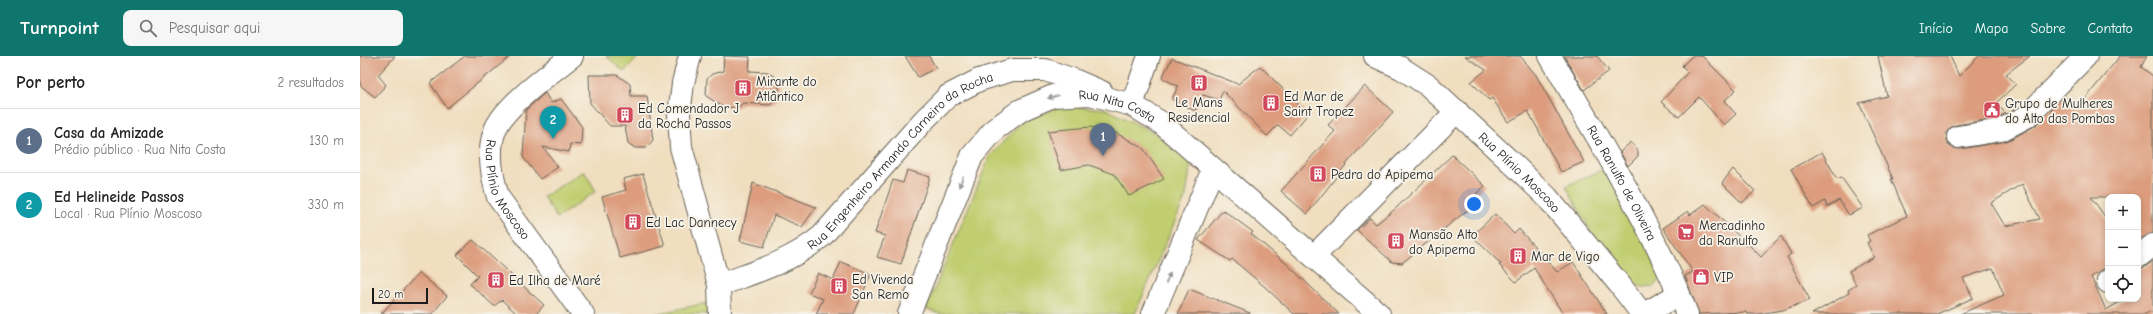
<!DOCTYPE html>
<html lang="pt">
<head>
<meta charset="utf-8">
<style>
	:root { --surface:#fff; --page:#f6f6f6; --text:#222; --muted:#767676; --line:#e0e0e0; --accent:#0f766e }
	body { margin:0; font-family:"Comic Neue",sans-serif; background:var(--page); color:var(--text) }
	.controls { position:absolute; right:12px; bottom:12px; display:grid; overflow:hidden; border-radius:8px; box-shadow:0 2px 6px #0003 }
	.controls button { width:36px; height:36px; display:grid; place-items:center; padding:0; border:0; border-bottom:1px solid var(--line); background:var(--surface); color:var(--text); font:20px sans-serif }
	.scale { position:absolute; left:12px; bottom:10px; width:56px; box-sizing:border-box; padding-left:4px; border:2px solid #1c1c1c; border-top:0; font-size:11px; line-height:14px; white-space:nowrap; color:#1c1c1c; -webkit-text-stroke:3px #f7f3e8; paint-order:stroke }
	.you { position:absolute; left:1114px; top:148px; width:14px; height:14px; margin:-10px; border:3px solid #fff; border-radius:50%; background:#1a73e8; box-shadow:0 0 0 6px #1a73e833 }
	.badge { display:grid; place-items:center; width:26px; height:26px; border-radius:50%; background:var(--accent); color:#fff; font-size:13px; font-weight:700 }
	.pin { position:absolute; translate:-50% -33px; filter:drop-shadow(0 1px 2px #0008) }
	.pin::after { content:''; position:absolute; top:21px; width:14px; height:12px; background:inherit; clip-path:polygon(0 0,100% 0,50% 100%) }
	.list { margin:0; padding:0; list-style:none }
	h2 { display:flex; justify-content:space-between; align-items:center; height:52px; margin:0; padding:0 16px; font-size:17px }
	h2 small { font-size:13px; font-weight:400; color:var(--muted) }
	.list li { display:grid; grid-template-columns:26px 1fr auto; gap:12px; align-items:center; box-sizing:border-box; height:64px; padding:0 16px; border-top:1px solid var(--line) }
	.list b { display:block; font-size:15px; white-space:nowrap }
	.list p { margin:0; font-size:13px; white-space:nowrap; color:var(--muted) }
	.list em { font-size:13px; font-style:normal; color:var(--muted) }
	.icon { flex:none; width:22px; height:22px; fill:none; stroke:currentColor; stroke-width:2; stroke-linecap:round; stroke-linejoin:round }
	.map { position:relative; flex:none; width:1793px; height:258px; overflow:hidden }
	header { display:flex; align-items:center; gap:24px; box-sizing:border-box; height:56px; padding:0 20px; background:var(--accent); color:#fff }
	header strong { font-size:19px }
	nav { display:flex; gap:22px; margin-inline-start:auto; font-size:14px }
	.search { width:280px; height:36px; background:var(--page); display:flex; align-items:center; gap:10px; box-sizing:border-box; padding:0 14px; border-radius:8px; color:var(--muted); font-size:15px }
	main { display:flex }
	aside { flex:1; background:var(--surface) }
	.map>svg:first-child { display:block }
</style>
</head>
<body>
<header>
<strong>Turnpoint</strong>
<div class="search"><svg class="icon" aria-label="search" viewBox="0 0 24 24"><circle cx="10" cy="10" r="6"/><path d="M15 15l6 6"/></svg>Pesquisar aqui</div>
<nav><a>Início</a><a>Mapa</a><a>Sobre</a><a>Contato</a></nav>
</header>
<main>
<aside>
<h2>Por perto<small>2 resultados</small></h2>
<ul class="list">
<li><span class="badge" style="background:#5c6f8a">1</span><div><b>Casa da Amizade</b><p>Prédio público · Rua Nita Costa</p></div><em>130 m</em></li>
<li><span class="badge" style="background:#0f9aa8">2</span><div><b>Ed Helineide Passos</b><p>Local · Rua Plínio Moscoso</p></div><em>330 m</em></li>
</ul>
</aside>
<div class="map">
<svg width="1793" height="258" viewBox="0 0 1793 258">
	<rect width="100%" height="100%" fill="#f7f3e8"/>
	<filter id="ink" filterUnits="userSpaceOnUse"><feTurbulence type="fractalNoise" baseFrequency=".025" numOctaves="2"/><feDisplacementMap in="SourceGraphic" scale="8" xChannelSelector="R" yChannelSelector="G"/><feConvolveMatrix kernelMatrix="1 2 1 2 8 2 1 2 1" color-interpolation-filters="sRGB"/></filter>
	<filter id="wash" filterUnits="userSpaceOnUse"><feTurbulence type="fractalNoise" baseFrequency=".012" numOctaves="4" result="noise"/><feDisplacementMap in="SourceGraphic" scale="16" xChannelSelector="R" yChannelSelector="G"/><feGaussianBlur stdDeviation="0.9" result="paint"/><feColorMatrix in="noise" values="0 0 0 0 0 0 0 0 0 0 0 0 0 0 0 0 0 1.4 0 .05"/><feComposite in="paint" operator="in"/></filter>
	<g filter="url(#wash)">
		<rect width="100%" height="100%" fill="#f0debf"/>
		<!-- green -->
		<path fill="#c0ce70" stroke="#6e7546" d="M246,0h33l-15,16z
			M701,50l45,3 49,24 36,31 -5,32 -51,118h-196l-13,-5 64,-153 30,-32z
			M1246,112l56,109 -8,9 -12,1 -17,-7 -30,-41 -29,-53z
			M224,115l12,20 -39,27 -14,-21z
			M347,247l2,11h-54z"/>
		<g id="blocks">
			<!-- building -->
			<path fill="#dc9c7d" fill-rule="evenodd" d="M0,0h35l-17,19 8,10 -11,12 -15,-12z
				M105,0h46l-64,52 -17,-25z
				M364,0l26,1 -1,14 19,1 11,8v17l-9,8 -27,-2 -6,5 -14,-1 -17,-11 1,-17 5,-5 11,-3z
				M545,0h24l7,12 -18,9z
				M1105,0h55l16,19 48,87 -23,10 -33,-61 -20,11 -16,-24 -3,2 -18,-18 15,-12z
				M1204,0h33l12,15 -25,19z
				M1332,0h10l34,34 -12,11 12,13 -12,11 -25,-28 -20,20 -18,-15 27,-30 -6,-6z
				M1518,0h72l9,20 20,-20h51l-24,18 10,10 -21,20 11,9 -9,5 -41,7 -6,3 -4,5 2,12 5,3 7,1 47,-8 28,-15 29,-30 13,13 43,-53h27l-6,11 12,9v157l-11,5 -4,-4v-37h-47l17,24v45l-17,11 15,33 19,-11h13v-30l7,-2 8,-6v53l-2,-3 -5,3h-186l44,-19 -11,-27 -30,10 10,20 -36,16h-125l37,-21 -1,-3 8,-5 -7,-14 25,-14 -7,-14 3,-2 -3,-6 40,-19 -16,-37h2l-34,-76 28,-7zM1662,128l18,35 -35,7 -14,-23z
				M812,2l66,26 22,-18 48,48 -18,21 -12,-10 -11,11 -44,-45 -4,9 -16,-5 -8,16 -23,-12 6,-13 -16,-8z
				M229,19h28l13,9 1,12h16l6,44 -7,8h-11l-7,-5 -3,-17h-15l-20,-23z
				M1005,30l28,26 -40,44 -46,58 -26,-23 54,-60 -7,-6z
				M185,37l6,10 10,-4 21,28 -1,18 -11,-1 -1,8 -26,-5 15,20 -18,12 -17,-22 3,-47z
				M730,71l26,6 27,15 21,31 -35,17 -15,-22 -25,-9 -28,5 -13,-39z
				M1271,86l7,9v5l-10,10 -8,-14z
				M1462,96l15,27 4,-2 22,31 -14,7 -10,-15 -12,7 -2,-6 -12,7 -22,-39z
				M1092,99l33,31 -9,8 5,5 -79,64 -10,-1 -35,-32 13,-12 6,6 18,-14z
				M1373,113l22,22 -13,12 -20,-20z
				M547,114l23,7 -29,87 -24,-7 8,-21 -10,-3 18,-53 10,3z
				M283,118l22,72 -45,12 -18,-61 24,-7 -3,-11z
				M393,127l63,24 -14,20 -28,-12 -10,32 -24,-6z
				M1345,148l36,34 4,8 3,-2 13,13 20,-21 10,18 -4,3 23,43 -27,10 -25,4h-11l-1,-2 -47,2 -14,-38 8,-4 -30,-44 25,-17 2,4z
				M863,154l30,22 -2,2 36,30 52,50h-45l-29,-27 -33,-28 -2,2 -32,-21z
				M1135,158l19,20 5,-5 38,43 16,-10 34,52h-44l-29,-46 -18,14 -17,-17 2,-1 -29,-28z
				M113,184l71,65 -8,9h-19l-15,-14 -8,6 -24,-22 8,-8 -21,-21z
				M481,206l30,12 -17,40h-38l7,-15 -14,-6 9,-20 15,7z
				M59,217l28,23 -15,18h-51z
				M829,233l61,24v1h-72z"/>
		</g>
	</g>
	<g filter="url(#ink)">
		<use href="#blocks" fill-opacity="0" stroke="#666055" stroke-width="1"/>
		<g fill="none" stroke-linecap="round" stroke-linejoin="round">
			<defs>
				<g id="minor">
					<path id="s1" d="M212,0c-21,17 -68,50 -77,74 -8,21 -3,47 3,67l85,117"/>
					<path d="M330,0l-7,27 -4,32 2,32 38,138 1,29"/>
					<path id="s2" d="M1015,0l26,12 28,18 85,79 33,32 73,88 22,29"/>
					<path id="s3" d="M1190,0c49,84 101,168 137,258"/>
					<path d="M772,49l17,-49"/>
					<path d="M1598,81l43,-7 25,-13 60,-61"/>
					<path d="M954,200l143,-145"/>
					<path d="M1778,201l15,-12"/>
					<path d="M1748,226v-1"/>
					<path id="s4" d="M359,229c36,-13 72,-23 103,-49l101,-115 25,-25 31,-16 33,-10h33l29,10 28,12"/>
					<path id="s5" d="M549,258l63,-158 23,-27 26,-19 32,-14 37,-2 42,11 28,17 219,192"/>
					<path d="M793,258l60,-145"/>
					<path d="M1284,258l35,-20"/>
				</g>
			</defs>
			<!-- minor casing -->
			<use href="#minor" stroke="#666055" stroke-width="24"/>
			<!-- minor -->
			<use href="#minor" stroke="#fff" stroke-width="22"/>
		</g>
		<!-- one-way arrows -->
		<defs><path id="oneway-solid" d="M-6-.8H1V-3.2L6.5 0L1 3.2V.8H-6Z"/></defs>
		<g fill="#999">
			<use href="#oneway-solid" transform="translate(693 41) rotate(166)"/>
			<use href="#oneway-solid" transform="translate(601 126) rotate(113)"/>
			<use href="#oneway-solid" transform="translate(808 222) rotate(-67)"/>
		</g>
	</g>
	<!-- icons -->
	<defs>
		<symbol id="building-square" viewBox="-11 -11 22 22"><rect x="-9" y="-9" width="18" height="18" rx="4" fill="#d1495b" stroke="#f7f3e8"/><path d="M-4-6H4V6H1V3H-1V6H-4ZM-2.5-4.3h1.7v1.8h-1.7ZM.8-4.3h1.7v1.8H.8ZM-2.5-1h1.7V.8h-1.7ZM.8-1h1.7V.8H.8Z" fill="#fff"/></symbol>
		<symbol id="civic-square" viewBox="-11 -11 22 22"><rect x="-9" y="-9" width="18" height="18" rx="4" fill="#d1495b" stroke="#f7f3e8"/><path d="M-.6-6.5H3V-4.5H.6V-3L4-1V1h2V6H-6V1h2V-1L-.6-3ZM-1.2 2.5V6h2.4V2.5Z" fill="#fff"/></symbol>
		<symbol id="supermarket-square" viewBox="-11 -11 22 22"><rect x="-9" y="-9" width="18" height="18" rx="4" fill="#d1495b" stroke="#f7f3e8"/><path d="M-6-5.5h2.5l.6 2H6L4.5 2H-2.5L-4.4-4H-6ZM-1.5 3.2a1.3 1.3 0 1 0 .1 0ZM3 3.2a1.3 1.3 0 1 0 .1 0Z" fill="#fff"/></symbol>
		<symbol id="shop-square" viewBox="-11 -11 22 22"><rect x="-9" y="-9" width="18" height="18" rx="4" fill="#d1495b" stroke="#f7f3e8"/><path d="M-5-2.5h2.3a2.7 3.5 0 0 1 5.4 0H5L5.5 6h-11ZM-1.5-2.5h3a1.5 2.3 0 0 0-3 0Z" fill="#fff"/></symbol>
	</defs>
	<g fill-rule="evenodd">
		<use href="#building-square" x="829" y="17" width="20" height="20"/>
		<use href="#building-square" x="373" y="22" width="20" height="20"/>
		<use href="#building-square" x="901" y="37" width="20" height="20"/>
		<use href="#civic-square" x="1622" y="44" width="20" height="20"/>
		<use href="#building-square" x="255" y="49" width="20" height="20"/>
		<use href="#building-square" x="948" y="108" width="20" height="20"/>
		<use href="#building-square" x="263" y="156" width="20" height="20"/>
		<use href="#supermarket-square" x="1316" y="166" width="20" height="20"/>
		<use href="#building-square" x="1026" y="175" width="20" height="20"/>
		<use href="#building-square" x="1148" y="190" width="20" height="20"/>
		<use href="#shop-square" x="1331" y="211" width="20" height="20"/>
		<use href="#building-square" x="126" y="214" width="20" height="20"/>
		<use href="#building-square" x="469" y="220" width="20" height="20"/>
	</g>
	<g text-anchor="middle" stroke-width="3.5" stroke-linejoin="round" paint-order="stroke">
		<!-- poi labels -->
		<g font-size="13" fill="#1c1c1c" stroke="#f7f3e8" text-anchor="start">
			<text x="396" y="30">Mirante do<tspan x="396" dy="15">Atlântico</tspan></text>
			<text x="924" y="45">Ed Mar de<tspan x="924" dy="15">Saint Tropez</tspan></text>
			<text x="839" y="51" text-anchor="middle">Le Mans<tspan x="839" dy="15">Residencial</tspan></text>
			<text x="1645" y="52">Grupo de Mulheres<tspan x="1645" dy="15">do Alto das Pombas</tspan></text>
			<text x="278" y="57">Ed Comendador J<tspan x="278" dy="15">da Rocha Passos</tspan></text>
			<text x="971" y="123">Pedra do Apipema</text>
			<text x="286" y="171">Ed Lac Dannecy</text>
			<text x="1339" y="174">Mercadinho<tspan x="1339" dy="15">da Ranulfo</tspan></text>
			<text x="1049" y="183">Mansão Alto<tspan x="1049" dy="15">do Apipema</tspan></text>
			<text x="1171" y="205">Mar de Vigo</text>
			<text x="1354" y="226">VIP</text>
			<text x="492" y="228">Ed Vivenda<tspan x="492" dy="15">San Remo</tspan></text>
			<text x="149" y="229">Ed Ilha de Maré</text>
		</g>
		<!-- street labels -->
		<g font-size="13" fill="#1c1c1c" stroke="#f7f3e8">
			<text dy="5" stroke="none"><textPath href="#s5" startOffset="339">Rua Nita Costa</textPath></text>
			<text dy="5" stroke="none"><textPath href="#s4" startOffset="225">Rua Engenheiro Armando Carneiro da Rocha</textPath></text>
			<text dy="5" stroke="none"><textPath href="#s2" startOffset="187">Rua Plínio Moscoso</textPath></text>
			<text dy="5" stroke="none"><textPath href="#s3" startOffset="146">Rua Ranulfo de Oliveira</textPath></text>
			<text dy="5" stroke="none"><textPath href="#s1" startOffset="172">Rua Plínio Moscoso</textPath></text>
		</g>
	</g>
</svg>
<div class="controls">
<button>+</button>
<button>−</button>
<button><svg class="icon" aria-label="locate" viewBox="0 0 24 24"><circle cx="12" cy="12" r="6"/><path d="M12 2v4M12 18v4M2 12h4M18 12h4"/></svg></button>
</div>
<div class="scale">20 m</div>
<div class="you"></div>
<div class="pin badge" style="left:743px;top:100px;background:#5c6f8a">1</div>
<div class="pin badge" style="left:193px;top:83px;background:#0f9aa8">2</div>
</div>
</main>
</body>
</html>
